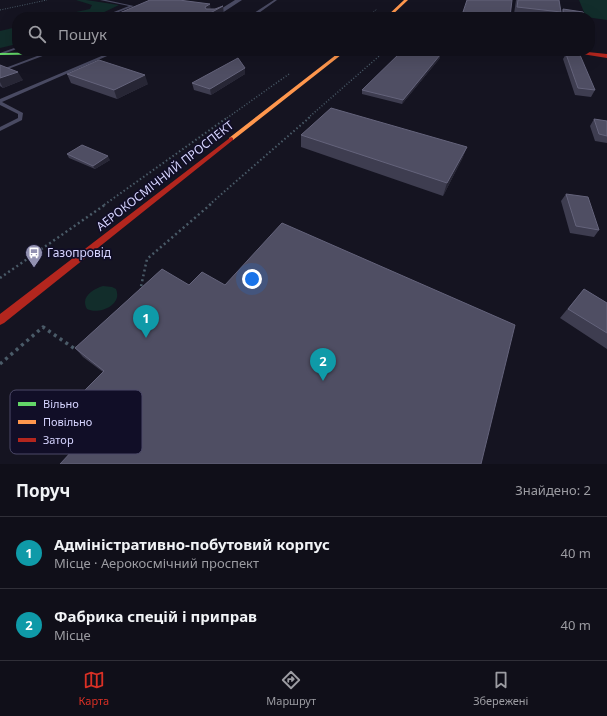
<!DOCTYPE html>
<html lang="uk">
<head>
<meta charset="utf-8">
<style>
	:root { --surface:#100f19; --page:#191822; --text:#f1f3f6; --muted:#9c9ca2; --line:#302f38; --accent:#d93025 }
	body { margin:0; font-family:"Noto Sans",sans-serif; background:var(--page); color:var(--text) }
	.you { position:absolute; left:252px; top:279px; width:14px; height:14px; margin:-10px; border:3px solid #fff; border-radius:50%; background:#1a73e8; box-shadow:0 0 0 6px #1a73e833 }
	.badge { display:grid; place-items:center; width:26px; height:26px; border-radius:50%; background:var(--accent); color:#fff; font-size:13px; font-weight:700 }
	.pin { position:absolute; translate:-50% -33px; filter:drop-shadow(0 1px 2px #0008) }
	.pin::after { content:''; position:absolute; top:21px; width:14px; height:12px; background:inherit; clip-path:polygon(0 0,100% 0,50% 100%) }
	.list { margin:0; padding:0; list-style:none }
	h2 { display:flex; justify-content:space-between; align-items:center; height:52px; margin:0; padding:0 16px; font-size:17px }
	h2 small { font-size:13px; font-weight:400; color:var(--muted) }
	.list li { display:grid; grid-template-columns:26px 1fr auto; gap:12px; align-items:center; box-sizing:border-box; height:72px; padding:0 16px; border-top:1px solid var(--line) }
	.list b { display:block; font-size:15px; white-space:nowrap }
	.list p { margin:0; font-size:13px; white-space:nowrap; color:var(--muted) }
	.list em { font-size:13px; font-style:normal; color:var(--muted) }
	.icon { flex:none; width:22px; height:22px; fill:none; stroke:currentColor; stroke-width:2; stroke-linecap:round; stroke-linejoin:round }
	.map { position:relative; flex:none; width:607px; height:464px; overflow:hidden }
	.search { position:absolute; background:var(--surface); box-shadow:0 4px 16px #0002; left:12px; right:12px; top:12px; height:44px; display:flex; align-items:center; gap:10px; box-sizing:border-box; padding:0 14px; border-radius:16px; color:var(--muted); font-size:15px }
	.sheet { height:196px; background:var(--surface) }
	nav { display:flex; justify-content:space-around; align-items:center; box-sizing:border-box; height:56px; border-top:1px solid var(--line); background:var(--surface); font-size:11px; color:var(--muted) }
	nav a { display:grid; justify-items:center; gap:2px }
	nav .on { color:var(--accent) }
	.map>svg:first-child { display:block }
</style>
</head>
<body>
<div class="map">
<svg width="607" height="464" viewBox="0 0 607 464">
	<rect width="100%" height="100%" fill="#151421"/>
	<!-- green -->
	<path fill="#122d2b" d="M76,0h10l33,5 -25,12h-41l37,-8 2,-4z
		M579,0h28v20l-21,-3z
		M17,27v17l-17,4v-17z
		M103,286l9,1 4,2c7,16 -17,26 -29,20 -7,-12 6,-20 16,-23z"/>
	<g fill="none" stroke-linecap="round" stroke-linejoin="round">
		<!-- path-far4 -->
		<path stroke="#4a5b68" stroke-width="1" stroke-dasharray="1 1.5" stroke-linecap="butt" d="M0,10l47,-10
			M518,16l6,1
			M367,17l10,-8"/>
		<!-- path-far3 -->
		<path stroke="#4a5b68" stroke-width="1.5" stroke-dasharray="1 2" stroke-linecap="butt" d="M227,118l62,-44
			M308,118l77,-67"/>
		<!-- path-far2 -->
		<path stroke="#4a5b68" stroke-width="2" stroke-dasharray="1.5 2.5" stroke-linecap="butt" d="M104,205l124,-88
			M209,205l101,-88"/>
		<!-- path-far1 -->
		<path stroke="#4a5b68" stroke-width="2.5" stroke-dasharray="2 3" stroke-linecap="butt" d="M0,278l106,-74
			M140,291l7,-32 64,-55"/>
		<!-- path -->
		<path stroke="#4a5b68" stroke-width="3.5" stroke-dasharray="3 4" stroke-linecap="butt" d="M0,364l43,-37 32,22 2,-2"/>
		<!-- lane -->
		<path fill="#494a62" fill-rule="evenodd" d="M100,0h6l28,6 -28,11h-5l28,-11z
			M274,0h3l-21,15h2v2l-7,-2z
			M17,47v2l-17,6v-2z
			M111,52l3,1 -112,49 21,11 -1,7 -22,11v-4l18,-9v-4l-18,-9v-6z
			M45,53l3,1 -48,18v-2z"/>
		<!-- street -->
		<path fill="#494a62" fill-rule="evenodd" d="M235,0h7l-26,17h-8z"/>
		<!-- fast -->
		<path fill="#63d668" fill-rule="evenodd" d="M122,51l42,1 -2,1 -162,2v-2z"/>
		<!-- slow -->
		<path fill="#ff974d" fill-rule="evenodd" d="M404,0h4l-18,17h-4z
			M341,51h5l-113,89h-4v-2z"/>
		<!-- jam -->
		<path fill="#b3261e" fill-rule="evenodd" d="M160,51h125l-2,1 -121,1h-2z
			M563,51h15l29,3v4z
			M231,137l2,1v2l-229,183 -4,2v-11z"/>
	</g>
	<!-- wall -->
	<path fill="#3e3d50" d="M516,0h43l2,12 -2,5h-23l-22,-3z
		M563,9l22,8h-26z
		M463,12l47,5h-49z
		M566,54l29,36 -4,7 -16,-2 -12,-36z
		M440,58l-38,46 -40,-10v-4z
		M0,65l23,15 -20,8 -3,-2z
		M245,68v6l-34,21 -17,-5 -2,-7z
		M67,74l81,10 -31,15 -46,-16z
		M594,119l13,2v22l-12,-2 -5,-15z
		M301,135l166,12 -5,12 -19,37 -142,-49z
		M67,154l43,6 -15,9 -26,-11z
		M566,194l33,36 -5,7 -24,-4 -9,-32z
		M162,269l-62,151 -24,-21 27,-27 -20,-15 -8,-9z
		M584,289l23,14v46l-47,-31z"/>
	<!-- shaded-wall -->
	<path fill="#272635" d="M210,4l1,8 12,-6 1,9 -3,2h-18l2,-10z
		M440,55v3l-38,46 1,-4z
		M245,68v6l-34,21 -1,-6z
		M18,72l5,8 -20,8 -3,-6v-4z
		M145,75l3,9 -31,15 -3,-9z
		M467,147l-5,12 -19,37 4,-13z
		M108,156l2,4 -15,9 -2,-3z"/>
	<!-- building -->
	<path fill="#4f4e63" stroke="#64637b" d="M150,0h29l31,4 -5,3 1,2h9l8,-3 -20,11h-93z
		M467,0h45l-2,17h-45l1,-4 -3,-1z
		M518,0h41l2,12 -44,-5z
		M563,9l20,3 2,5h-21z
		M402,51h20l18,4 -37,45 -41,-10z
		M566,54l14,1 15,35 -17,-2z
		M238,58l7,10 -35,21 -18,-6z
		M99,60l46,15 -31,15 -47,-16z
		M0,65l18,7 -18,6z
		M331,108l136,39 -20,36 -146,-48z
		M594,119l13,2v15l-8,-2z
		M82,145l26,11 -15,10 -26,-12z
		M566,194l22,3 11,33 -23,-4z
		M282,223l233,102 -34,139h-421l41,-44 -25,-21 28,-28 -29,-23 87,-79 27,16 13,-13 23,13z
		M584,289l23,14v30l-39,-24z"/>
	<!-- icons -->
	<defs>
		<symbol id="bus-pin" viewBox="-11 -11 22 30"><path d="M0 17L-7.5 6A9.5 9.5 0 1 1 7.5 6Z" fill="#9291b1" stroke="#110e27"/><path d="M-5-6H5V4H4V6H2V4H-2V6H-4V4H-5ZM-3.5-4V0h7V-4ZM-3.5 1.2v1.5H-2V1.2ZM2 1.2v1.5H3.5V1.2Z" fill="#fff"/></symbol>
	</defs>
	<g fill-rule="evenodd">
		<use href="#bus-pin" x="24" y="243" width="20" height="27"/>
	</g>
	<g text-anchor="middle" stroke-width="3.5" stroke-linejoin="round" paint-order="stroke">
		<!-- street labels -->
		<g font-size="12" fill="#d6d4ff" stroke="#110e27">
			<text transform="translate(165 176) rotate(-38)" y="4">АЕРОКОСМІЧНИЙ ПРОСПЕКТ</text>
		</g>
		<!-- poi labels -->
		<g font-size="12" fill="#d6d4ff" stroke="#110e27" text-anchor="start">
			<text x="47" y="257">Газопровiд</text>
		</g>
	</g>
	<!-- legend -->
	<rect x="10" y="390" width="132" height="64" rx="6" fill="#110e27" stroke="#4c4968" stroke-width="1"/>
	<rect x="18" y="402" width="18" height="4" fill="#63d668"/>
	<rect x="18" y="420" width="18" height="4" fill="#ff974d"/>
	<rect x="18" y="438" width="18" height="4" fill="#b3261e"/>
	<g font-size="11" fill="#d6d4ff">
		<text x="43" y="408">Вільно</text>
		<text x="43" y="426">Повільно</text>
		<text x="43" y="444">Затор</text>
	</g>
</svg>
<div class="you"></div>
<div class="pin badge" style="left:146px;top:338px;background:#0f9aa8">1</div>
<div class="pin badge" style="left:323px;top:381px;background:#0f9aa8">2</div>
<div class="search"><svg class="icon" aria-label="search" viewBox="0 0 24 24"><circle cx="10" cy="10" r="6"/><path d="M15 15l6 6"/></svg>Пошук</div>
</div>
<section class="sheet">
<h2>Поруч<small>Знайдено: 2</small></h2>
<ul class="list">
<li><span class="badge" style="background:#0f9aa8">1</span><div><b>Адміністративно-побутовий корпус</b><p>Місце · Аерокосмічний проспект</p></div><em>40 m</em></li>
<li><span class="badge" style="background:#0f9aa8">2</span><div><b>Фабрика спецій і приправ</b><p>Місце</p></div><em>40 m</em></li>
</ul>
</section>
<nav>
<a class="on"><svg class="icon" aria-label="map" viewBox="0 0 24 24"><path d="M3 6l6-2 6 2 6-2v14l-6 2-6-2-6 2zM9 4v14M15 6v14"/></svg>Карта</a>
<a><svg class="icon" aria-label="directions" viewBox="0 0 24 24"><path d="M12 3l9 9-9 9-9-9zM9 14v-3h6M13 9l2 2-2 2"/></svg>Маршрут</a>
<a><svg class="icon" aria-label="saved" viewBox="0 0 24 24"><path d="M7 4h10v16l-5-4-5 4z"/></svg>Збережені</a>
</nav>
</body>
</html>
